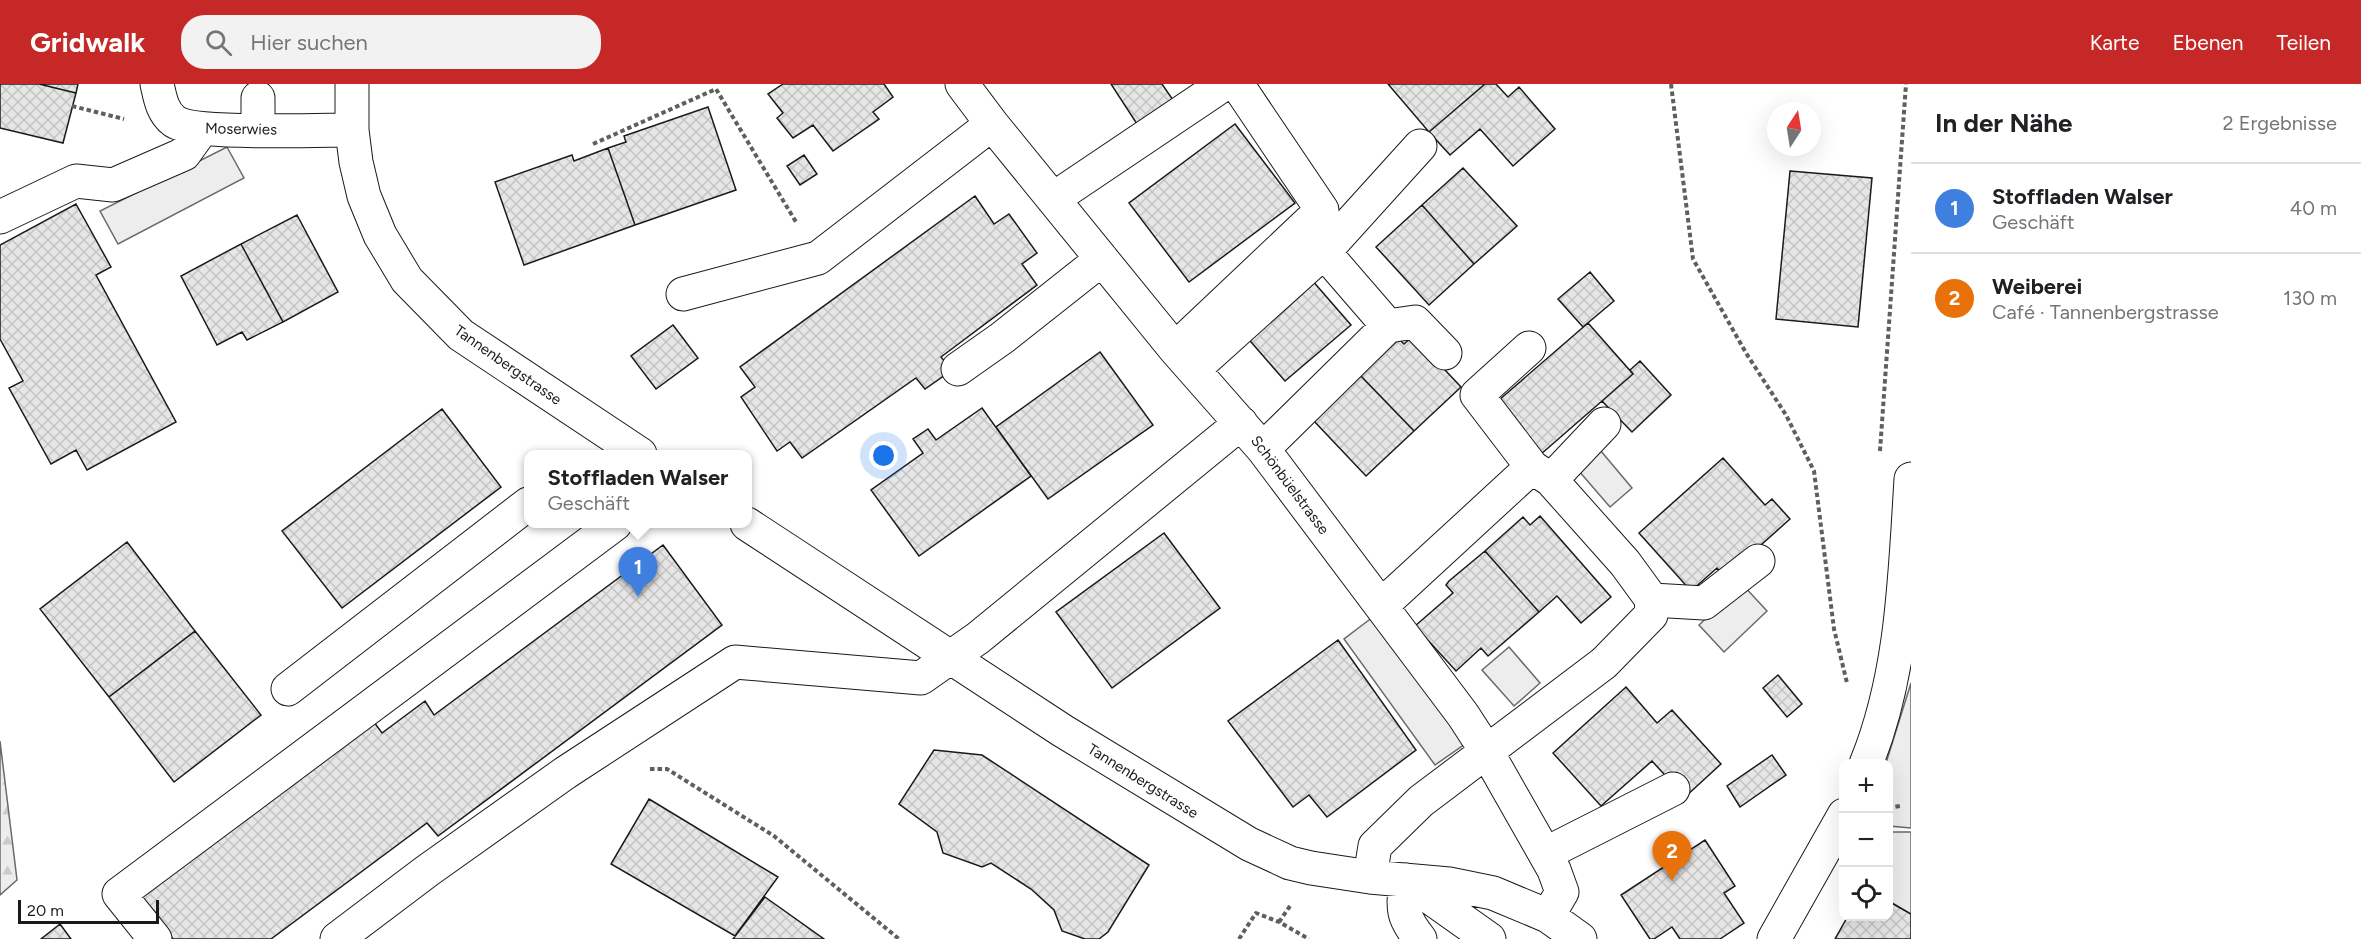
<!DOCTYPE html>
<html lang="de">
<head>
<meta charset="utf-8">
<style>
	:root { --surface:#fff; --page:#f2f2f2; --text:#202124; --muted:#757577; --line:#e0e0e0; --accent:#c62828 }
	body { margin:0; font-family:Figtree,sans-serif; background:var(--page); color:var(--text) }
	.controls { position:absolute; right:18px; bottom:18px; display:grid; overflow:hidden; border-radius:12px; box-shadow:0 6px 24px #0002 }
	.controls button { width:54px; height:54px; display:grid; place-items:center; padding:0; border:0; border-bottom:2px solid var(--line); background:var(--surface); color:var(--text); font:30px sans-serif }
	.compass { position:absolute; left:1767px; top:18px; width:54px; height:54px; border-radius:50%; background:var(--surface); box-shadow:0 6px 24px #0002; rotate:12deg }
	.scale { position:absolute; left:18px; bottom:15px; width:141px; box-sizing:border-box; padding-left:6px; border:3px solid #1a1a1a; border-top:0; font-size:16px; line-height:21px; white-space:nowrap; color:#1a1a1a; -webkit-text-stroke:4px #fff; paint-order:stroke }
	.you { position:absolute; left:884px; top:372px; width:21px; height:21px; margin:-15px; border:4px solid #fff; border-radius:50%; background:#1a73e8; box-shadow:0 0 0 9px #1a73e833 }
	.badge { display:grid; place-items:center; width:39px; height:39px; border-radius:50%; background:var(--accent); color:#fff; font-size:20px; font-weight:700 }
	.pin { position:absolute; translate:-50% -50px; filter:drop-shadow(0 2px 3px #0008) }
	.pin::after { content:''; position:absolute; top:32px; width:21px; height:18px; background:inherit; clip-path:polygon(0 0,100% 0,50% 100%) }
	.popup { position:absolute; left:524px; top:366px; width:228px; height:78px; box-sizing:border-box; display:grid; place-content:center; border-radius:12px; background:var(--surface); filter:drop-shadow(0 2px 4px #0005); font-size:20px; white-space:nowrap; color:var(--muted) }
	.popup b { font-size:22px; color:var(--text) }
	.popup::after { content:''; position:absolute; left:50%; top:100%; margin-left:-12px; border:12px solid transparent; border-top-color:var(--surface) }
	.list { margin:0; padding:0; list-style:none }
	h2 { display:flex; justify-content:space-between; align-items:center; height:78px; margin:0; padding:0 24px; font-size:26px }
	h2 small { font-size:20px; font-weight:400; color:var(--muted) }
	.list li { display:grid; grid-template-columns:39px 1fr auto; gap:18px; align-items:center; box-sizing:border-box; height:90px; padding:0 24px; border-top:2px solid var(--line) }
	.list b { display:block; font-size:22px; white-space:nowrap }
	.list p { margin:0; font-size:20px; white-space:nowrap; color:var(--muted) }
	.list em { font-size:20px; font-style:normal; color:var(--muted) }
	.icon { flex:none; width:33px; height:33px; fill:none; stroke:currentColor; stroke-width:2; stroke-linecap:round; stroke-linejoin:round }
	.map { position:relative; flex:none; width:1911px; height:855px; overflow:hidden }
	header { display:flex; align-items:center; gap:36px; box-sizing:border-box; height:84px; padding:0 30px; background:var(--accent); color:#fff }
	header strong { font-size:28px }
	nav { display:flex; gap:33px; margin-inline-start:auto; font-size:21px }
	.search { width:420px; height:54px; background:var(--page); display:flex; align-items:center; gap:15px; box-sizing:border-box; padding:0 21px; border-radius:24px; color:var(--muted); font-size:22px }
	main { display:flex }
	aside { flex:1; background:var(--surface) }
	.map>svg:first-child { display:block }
</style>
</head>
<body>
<header>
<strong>Gridwalk</strong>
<div class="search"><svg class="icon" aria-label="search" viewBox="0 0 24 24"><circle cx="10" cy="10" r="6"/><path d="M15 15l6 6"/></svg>Hier suchen</div>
<nav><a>Karte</a><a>Ebenen</a><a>Teilen</a></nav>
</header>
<main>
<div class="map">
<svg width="1911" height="855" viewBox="0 0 1911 855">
	<defs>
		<pattern id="forest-firs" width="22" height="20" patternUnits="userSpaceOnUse" patternTransform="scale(1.5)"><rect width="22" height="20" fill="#ededed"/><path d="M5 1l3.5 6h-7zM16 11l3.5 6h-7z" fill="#cbcbcb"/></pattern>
		<pattern id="building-cross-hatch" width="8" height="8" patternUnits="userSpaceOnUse" patternTransform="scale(1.5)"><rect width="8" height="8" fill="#e6e6e6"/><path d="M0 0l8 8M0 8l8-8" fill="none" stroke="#c5c5c5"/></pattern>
	</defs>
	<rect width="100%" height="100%" fill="#fff"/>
	<!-- built -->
	<path fill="#ededed" stroke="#6a6a6a" stroke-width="1.5" d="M227,63l17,31 -126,66 -18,-33z
		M1595,360l37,44 -22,19 -38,-44z
		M1742,500l25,27 -43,41 -25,-27z
		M1373,533l92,127 -30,21 -91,-126z
		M1509,563l31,36 -26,23 -32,-36z
		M1911,599v145l-22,-2 -1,-62 -2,-1z
		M1889,748h22v82l-22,-13z"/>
	<!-- forest -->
	<path fill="url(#forest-firs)" stroke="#6a6a6a" stroke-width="1.5" d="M0,657l17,139 -17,15z"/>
	<!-- building -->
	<path fill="url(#building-cross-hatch)" stroke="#1a1a1a" stroke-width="1.5" d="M0,0h39l37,9 -13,50 -63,-15z
		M39,0h39l-2,9z
		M783,0h101l9,13 -20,15 6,7 -46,32 -20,-26 -20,13 -16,-20 6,-5 -15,-19z
		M1111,0h51l11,16 -36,24z
		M1388,0h97l-56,48z
		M1485,0h11l12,13 11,-10 36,42 -42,37 -33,-37 -30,26 -21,-23z
		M708,23l28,83 -101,35 -27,-77 18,-6 -2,-6z
		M1235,40l60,79 -106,79 -60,-79z
		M608,64l27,77 -111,40 -29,-83 77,-27 2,6z
		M804,71l13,19 -17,11 -13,-19z
		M1463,84l54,58 -43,38 -52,-59z
		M1790,87l82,7 -14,149 -82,-8z
		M975,112l19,28 15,-10 28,39 -15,11 15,21 -96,72 11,13 -27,19 -9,-11 -114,80 -12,-16 -13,9 -36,-54 14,-10 -15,-20z
		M76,120l35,63 -15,8 80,147 -89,48 -11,-20 -25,14 -42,-76 14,-7 -23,-42v-94z
		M1422,121l52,59 -45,41 -53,-58z
		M297,131l41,77 -55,30 -42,-78z
		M241,160l42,78 -36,18 -5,-8 -25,13 -36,-69z
		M1590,188l24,29 -31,26 -25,-28z
		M1311,195l40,46 -66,56 -40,-46z
		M1588,239l45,51 -93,81 -41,-55z
		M673,241l25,33 -42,31 -25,-33z
		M1413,252l48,51 -47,44 -54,-56 39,-36 5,5z
		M1100,268l53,73 -105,74 -52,-72z
		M1640,277l31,34 -39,37 -30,-31 31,-27 -3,-4z
		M1360,291l54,56 -48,45 -53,-56z
		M982,324l49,68 -112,80 -48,-66 52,-37 -10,-14 15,-10 8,11z
		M442,325l59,78 -159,121 -60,-77z
		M1723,374l42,47 7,-6 18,20 -65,58 -8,-9 -26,23 -52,-58z
		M1540,432l71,81 -30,26 -24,-27 -18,16 -54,-61 38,-34 7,8z
		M1164,449l56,75 -108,80 -56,-76z
		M127,458l68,89 -86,66 -69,-88z
		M663,461l59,80 -284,211 -11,-13 -156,116h-98l-33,-44 234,-173 8,11 43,-32 9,14z
		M1485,467l54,61 -51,44 -7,-8 -25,23 -41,-45 38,-33 -7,-8 3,-4z
		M195,547l66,84 -87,67 -65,-85z
		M1338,556l78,110 -89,67 -18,-22 -16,12 -65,-86z
		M1778,591l24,29 -15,13 -24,-29z
		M1626,603l31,36 15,-13 49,54 -36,33 -33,-36 -51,45 -48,-53z
		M934,666l48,5 167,110 -41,67 -9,7h-14l-23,-8 -8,-21 -23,-21 -40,-26 -9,4 -39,-14 -6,-21 -38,-28z
		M1772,671l14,20 -46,32 -13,-21z
		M649,715l129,78 -43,59 -124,-72z
		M1705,756l30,46 -11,7 20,30 -24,16h-40l-8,-12 -18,12h-4l-29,-44z
		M765,813l59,42h-91z
		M1888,817l23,13v25h-76l13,-23h40z
		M60,840l11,15h-30z"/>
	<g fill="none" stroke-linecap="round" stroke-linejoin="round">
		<defs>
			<path id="minor" d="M157,0c3,13 5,28 17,37 18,14 147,9 178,9
				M352,0v46l4,32 8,34 16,39 27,45 54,55 179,119
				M962,0l30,40 183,225 88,100 200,266 24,37 58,102 9,16 8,22 -14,24
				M258,45v-31
				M1053,115l171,-115
				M0,133l76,-36 37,4 71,-31 18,-25
				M1324,168l64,74
				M683,210l135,-36 174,-134
				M1175,265l147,-139 -85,-126
				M958,285l44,-31 100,-79
				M1194,285l130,-117 96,-106
				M1263,365l125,-123 27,-4 30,31
				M1551,396l53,-56
				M747,440l316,207 186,113 41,19 21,5 59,9 79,7 44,9 55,23 32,23
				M1652,516l52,3 54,-42
				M1381,522l151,-139
				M288,605l240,-185
				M1866,680c37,-90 39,-190 45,-285
				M1545,770l128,-65
				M1370,793l5,-31 46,-45 183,-138 47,-48 1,-15 -27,-37 -74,-83 -19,-13 -55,-72 52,-47
				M1406,796c-3,29 -5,35 14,59
				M1407,797l82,58
				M155,855l-36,-45 496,-370
				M337,855l90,-68 138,-98 170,-111 186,16 57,-40 263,-215
				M1774,855l70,-124"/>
		</defs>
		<!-- minor casing -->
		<use href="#minor" stroke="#1a1a1a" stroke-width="35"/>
		<!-- path -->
		<path stroke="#5f5f5f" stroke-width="4" stroke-dasharray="4.5 3" stroke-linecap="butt" d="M1671,0l22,175 53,94 40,62 28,56 20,158 13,54
			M72,22l52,13
			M593,60l123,-55 80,133
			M1880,367l26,-367
			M650,685h17l107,67 125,103
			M1888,724l12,-2
			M1279,838l11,-16
			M1239,855l17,-26 23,9 30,17"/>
		<!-- minor -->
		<use href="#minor" stroke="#fff" stroke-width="33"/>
	</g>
	<g text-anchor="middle" stroke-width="4.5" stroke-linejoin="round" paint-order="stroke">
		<!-- street labels -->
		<g font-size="15" fill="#1a1a1a" stroke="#fff">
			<text transform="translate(241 45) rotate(1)" y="5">Moserwies</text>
			<text transform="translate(508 281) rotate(35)" y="5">Tannenbergstrasse</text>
			<text transform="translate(1290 401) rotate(53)" y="5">Schönbüelstrasse</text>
			<text transform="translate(1143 697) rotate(32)" y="5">Tannenbergstrasse</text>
		</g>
	</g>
</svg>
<div class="controls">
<button>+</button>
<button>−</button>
<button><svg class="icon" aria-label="locate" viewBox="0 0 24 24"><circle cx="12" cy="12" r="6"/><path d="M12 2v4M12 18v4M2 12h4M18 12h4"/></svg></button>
</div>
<svg class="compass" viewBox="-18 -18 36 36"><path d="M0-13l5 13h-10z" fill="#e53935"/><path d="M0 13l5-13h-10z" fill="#757577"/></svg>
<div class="scale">20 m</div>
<div class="you"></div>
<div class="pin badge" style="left:638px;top:513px;background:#3f7fe0">1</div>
<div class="popup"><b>Stoffladen Walser</b>Geschäft</div>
<div class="pin badge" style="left:1672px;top:797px;background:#e8710a">2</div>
</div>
<aside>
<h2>In der Nähe<small>2 Ergebnisse</small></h2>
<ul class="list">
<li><span class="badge" style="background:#3f7fe0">1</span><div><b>Stoffladen Walser</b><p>Geschäft</p></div><em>40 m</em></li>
<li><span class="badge" style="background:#e8710a">2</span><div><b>Weiberei</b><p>Café · Tannenbergstrasse</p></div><em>130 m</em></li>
</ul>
</aside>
</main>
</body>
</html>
